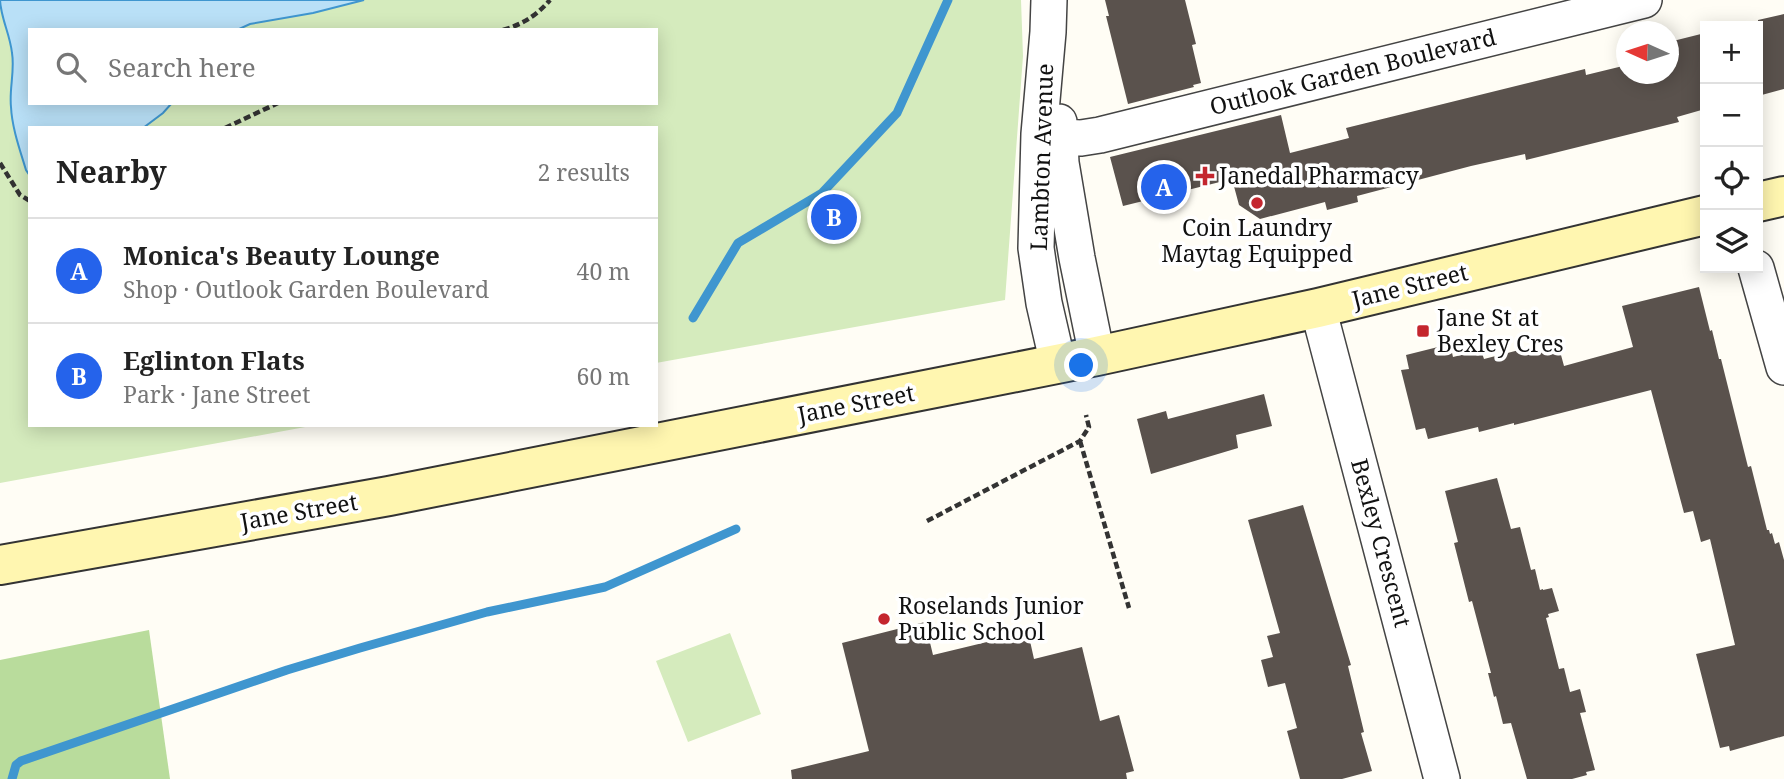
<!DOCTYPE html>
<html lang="en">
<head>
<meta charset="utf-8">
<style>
	:root { --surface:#fff; --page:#f2f2f2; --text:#222; --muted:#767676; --line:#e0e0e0; --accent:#2563eb }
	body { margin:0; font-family:"Noto Serif",serif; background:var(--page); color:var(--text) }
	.controls { position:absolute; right:21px; top:21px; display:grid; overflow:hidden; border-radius:0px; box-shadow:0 4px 18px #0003 }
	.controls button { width:63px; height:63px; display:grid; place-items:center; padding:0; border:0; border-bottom:2px solid var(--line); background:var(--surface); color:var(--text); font:35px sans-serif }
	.compass { position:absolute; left:1616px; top:21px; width:63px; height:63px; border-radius:50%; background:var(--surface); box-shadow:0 4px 18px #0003; rotate:273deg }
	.you { position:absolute; left:1082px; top:366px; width:24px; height:24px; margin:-18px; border:5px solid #fff; border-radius:50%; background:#1a73e8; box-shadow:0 0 0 10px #1a73e833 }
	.badge { display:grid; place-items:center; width:46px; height:46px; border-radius:50%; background:var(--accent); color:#fff; font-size:23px; font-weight:700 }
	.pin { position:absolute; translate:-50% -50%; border:4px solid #fff; box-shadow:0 2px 7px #0006 }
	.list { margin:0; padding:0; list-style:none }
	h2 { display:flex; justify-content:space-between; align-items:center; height:91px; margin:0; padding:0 28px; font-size:30px }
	h2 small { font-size:23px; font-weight:400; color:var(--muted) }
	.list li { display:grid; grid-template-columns:46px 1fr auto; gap:21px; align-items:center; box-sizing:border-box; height:105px; padding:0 28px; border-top:2px solid var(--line) }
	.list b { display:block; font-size:26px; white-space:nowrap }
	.list p { margin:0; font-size:23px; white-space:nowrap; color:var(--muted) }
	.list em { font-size:23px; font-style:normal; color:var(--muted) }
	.icon { flex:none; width:38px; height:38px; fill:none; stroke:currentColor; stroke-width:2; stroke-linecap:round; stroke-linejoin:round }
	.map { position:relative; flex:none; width:1784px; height:779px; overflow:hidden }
	.search { position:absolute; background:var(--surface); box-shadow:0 4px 18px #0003; left:28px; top:28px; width:630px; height:77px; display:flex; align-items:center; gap:18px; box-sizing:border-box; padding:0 24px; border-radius:0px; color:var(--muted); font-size:26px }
	.panel { position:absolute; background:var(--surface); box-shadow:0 4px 18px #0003; left:28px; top:126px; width:630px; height:301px; border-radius:0px }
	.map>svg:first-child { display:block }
</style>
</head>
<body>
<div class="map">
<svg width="1784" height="779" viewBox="0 0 1784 779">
	<rect width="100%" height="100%" fill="#fffdf5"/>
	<!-- green -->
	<path fill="#d5ebbd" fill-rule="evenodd" d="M0,0h1021l2,56 -18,244 -349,63v-235h-626v297h286l-316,58zM30,30h626v73h-626z
		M730,633l31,81 -73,28 -32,-81z"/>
	<!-- forest -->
	<path fill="#b9dc9c" d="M149,630l21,149h-170v-119z"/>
	<!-- water -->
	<path fill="#b9e0f7" stroke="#3f96cf" stroke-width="2" d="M0,0h364l-51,13 -63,11 -13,6h-207v73h142l-9,10 -20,15h-113v48l-4,-6c-6,-20 -14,-42 -15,-63 -2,-18 4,-36 1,-54 -2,-19 -11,-34 -12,-53z"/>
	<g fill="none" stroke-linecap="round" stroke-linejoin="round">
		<!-- stream -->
		<path stroke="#3f96cf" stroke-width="9" d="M693,318l45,-75 84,-50 75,-80 51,-113
			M12,779l4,-14 5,-4 266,-91 73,-22 127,-36 118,-25 131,-58"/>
	</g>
	<!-- building -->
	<path fill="#5a524d" d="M1105,0h80l11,44 -4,1 9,38 -8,2 1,2 -66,17 -22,-88h3z
		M1784,14v75l-26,7v-76z
		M1705,33v76l-28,8 2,5 -153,38 -1,-6 -54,12 -114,30 1,6 -31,8 -2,-8 -65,17 -21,-14 -7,-26 -109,27 -13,-49 171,-42 9,38 59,-15 -3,-10 239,-59 1,6 41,-10v9h42v-32z
		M1699,287l11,44 2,-1 7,29h2l27,108 3,-1 16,64h2l1,4 2,-1 3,11 4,-2 5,18v176l-54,15 -1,-5 -9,2 -24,-94 39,-9 -25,-106 -9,3 -8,-31 -9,2 -33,-123 -137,35v-2l-35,9 -1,-5 -50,12 -3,-11 -9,2 -15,-60 8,-1 -3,-14 44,-11 3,13 28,-7 3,9 43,-11 1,3 30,-7 6,22 69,-19 -11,-41z
		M1264,394l8,32 -36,9 2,13 -87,26 -14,-55 29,-8 2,8z
		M1497,478l14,51 9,-2 11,43 4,-1 5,21 3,-1v1l9,-2 7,23 -11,3 1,3 -3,1 13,51 5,-1 6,24 10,-3 6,23 -6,1 15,57 -9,2 1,3 -15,4h-45l-16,-56 -8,1 -7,-28 -2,1 -6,-24h3l-19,-72 -3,1 -15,-59 4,-1 -13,-51z
		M1303,505l48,160 -3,1 16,66 -3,1 11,38 -30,8h-42l-13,-48 10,-3 -12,-45 -17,4 -7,-27 12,-3 -6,-21 13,-3 -32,-113z
		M925,622l8,33 95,-23 6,27 48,-12 18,74 19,-6 15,56 -8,2 1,6h-335l-1,-9 78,-19 -27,-108z"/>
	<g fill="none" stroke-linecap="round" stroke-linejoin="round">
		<defs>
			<path id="street" d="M1049,0l-1,32 -9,102 -3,114 8,55 14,61
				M1059,122l2,41 16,95 20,98
				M1061,137l20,1 19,-3 544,-135
				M1756,268l28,99
				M1318,308l124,471"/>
			<path id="secondary" d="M1758,202l26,-6
				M0,565l389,-69 708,-140 221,-48 387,-93"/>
		</defs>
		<!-- street casing -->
		<use href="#street" stroke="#444" stroke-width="38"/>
		<!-- secondary casing -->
		<use href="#secondary" stroke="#333" stroke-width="42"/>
		<!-- path -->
		<path stroke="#333" stroke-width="4.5" stroke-dasharray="7 3.5" stroke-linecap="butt" d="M503,30c20,-6 33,-14 47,-30
			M225,128l53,-25
			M0,163l20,32 10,6
			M1080,441l49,167
			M927,521l153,-80 9,-14 -3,-12"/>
		<!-- street -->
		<use href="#street" stroke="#fff" stroke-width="35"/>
		<!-- secondary -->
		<use href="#secondary" stroke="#fff6b0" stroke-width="38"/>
	</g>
	<!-- markers -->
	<g fill="#c4262e" stroke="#fff" stroke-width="2.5">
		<path d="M1201.5 165.5h7v7h7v7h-7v7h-7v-7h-7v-7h7z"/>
		<circle cx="1257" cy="203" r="7"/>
		<rect x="1416" y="324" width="14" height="14" rx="3.5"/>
		<circle cx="884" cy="619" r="7"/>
	</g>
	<g text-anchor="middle" stroke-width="7" stroke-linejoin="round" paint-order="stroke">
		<!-- street labels -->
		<g font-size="23" fill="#111" stroke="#fff">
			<text transform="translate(1353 72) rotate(-14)" y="8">Outlook Garden Boulevard</text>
			<text transform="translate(1042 157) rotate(-88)" y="8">Lambton Avenue</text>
			<text transform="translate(1410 286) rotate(-14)" y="8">Jane Street</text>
			<text transform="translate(856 404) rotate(-11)" y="8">Jane Street</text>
			<text transform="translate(299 512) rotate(-10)" y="8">Jane Street</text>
			<text transform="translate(1381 543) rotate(75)" y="8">Bexley Crescent</text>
		</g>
		<!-- poi labels -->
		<g font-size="23" fill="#111" stroke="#fff" text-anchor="start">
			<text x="1219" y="184">Janedal Pharmacy</text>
			<text x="1257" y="236" text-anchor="middle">Coin Laundry<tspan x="1257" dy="26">Maytag Equipped</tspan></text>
			<text x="1437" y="326">Jane St at<tspan x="1437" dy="26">Bexley Cres</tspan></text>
			<text x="898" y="614">Roselands Junior<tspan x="898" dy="26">Public School</tspan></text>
		</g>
	</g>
</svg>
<div class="controls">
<button>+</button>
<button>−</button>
<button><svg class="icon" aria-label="locate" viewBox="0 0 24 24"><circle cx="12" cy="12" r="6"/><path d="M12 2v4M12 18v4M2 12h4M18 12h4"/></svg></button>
<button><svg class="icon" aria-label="layers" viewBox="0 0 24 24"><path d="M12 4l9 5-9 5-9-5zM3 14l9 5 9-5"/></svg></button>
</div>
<svg class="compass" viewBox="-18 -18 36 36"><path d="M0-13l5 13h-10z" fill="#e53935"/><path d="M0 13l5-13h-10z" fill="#767676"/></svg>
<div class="you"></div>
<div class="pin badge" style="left:1164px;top:187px">A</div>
<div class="pin badge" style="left:834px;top:217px">B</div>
<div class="search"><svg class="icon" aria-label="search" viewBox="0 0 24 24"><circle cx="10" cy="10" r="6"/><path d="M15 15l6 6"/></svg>Search here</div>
<section class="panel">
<h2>Nearby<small>2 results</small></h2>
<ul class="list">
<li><span class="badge">A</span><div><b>Monica's Beauty Lounge</b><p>Shop · Outlook Garden Boulevard</p></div><em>40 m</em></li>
<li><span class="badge">B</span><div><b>Eglinton Flats</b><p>Park · Jane Street</p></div><em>60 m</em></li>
</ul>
</section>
</div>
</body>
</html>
